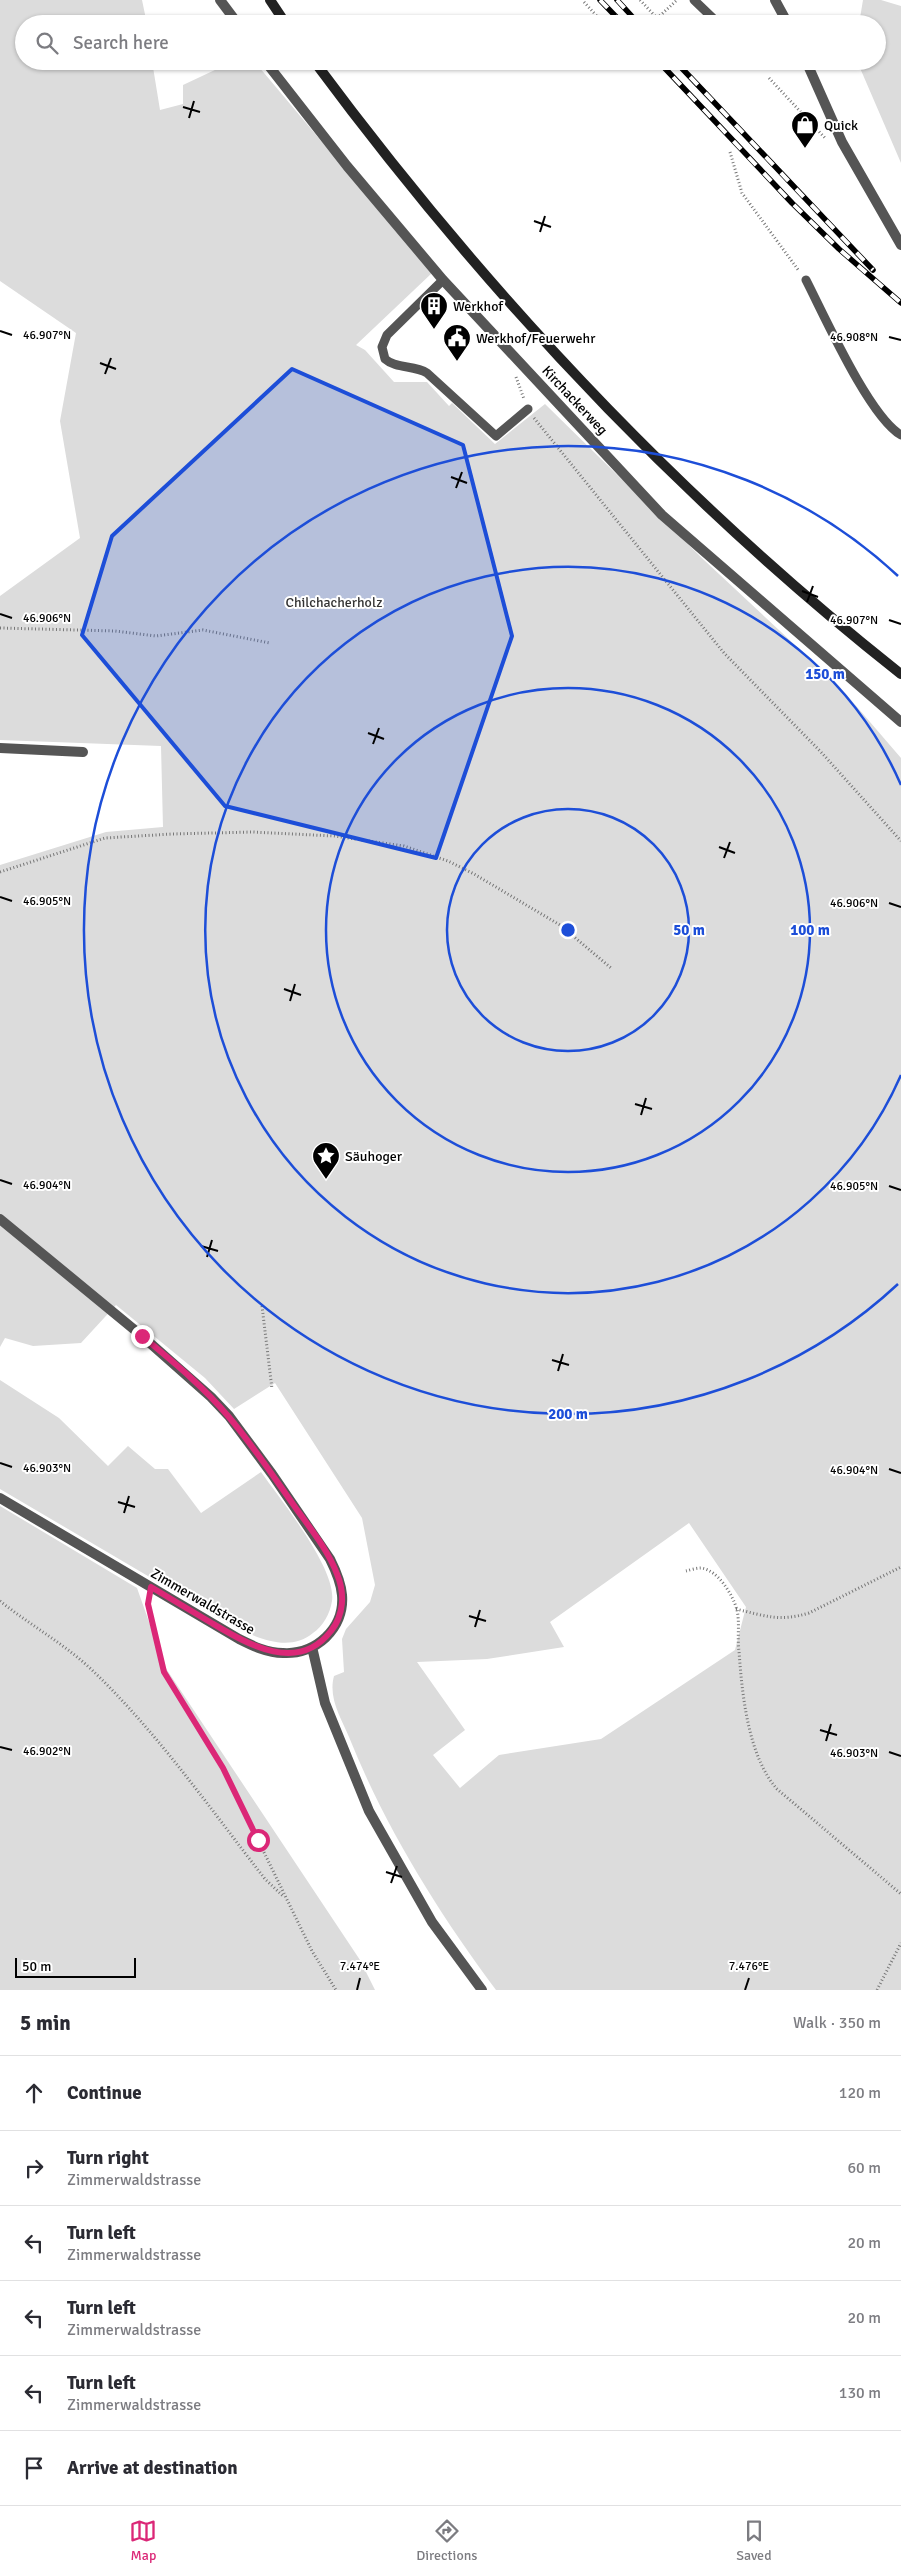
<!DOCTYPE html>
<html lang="en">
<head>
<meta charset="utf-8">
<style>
	:root { --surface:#fff; --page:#f7f7f7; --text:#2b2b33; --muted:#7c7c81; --line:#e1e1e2; --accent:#db2777 }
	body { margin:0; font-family:Signika,sans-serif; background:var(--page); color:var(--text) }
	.scale { position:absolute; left:15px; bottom:12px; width:121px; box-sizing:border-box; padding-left:5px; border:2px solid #000; border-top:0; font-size:14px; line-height:18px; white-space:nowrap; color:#000; -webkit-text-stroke:4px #fff; paint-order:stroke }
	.stop { position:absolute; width:15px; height:15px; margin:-11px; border:4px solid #db2777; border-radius:50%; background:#fff }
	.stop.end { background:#db2777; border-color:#fff; box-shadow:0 1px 5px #0008 }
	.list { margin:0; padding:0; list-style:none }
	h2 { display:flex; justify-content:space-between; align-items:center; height:65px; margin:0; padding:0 20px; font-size:21px }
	h2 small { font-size:16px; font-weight:400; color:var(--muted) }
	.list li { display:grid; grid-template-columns:32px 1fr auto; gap:15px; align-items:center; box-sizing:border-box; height:75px; padding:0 20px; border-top:1px solid var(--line) }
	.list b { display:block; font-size:19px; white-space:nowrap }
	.list p { margin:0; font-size:16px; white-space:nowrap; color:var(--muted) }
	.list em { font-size:16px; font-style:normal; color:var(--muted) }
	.icon { flex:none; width:28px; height:28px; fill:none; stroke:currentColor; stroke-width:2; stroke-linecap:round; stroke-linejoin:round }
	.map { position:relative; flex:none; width:901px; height:1990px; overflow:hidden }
	.search { position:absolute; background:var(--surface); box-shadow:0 1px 4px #0004; left:15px; right:15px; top:15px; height:55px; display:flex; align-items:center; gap:12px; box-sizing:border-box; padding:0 18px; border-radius:28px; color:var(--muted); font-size:19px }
	.sheet { height:515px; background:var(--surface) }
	nav { display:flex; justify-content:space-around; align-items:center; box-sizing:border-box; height:70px; border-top:1px solid var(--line); background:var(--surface); font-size:14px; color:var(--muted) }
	nav a { display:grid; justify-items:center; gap:2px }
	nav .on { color:var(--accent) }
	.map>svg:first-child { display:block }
</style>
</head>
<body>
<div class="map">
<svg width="901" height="1990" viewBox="0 0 901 1990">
	<rect width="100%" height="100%" fill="#fff"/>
	<!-- green -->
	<path fill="#dcdcdc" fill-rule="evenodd" d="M0,0h142l5,24h-123v37h128l8,49 23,-6v-19l51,-24h20l178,212 -76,72 9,5 29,32h33l22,24 3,-3 43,41 50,-40 159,156 135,126 62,72v1232h-405c-58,-78 -111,-163 -147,-253 -8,-19 -21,-39 -15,-61l10,-4 -2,-33 4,-10 24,-27 5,-17 -13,-67 -87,-135 -41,26 -29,-31 -89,-73 -35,38 -48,3 -28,-8 -5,9v-482l106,-33 57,-5 -2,-81 -161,-6v-144l80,-58 -20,-117 16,-88 -76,-52zM689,1523l57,84 -11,43 -134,89 -102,16 -39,33 -27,-33 32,-25 -48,-68 70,-3 77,-12 -14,-25z
		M863,0h18l20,6v157l-44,-102h20v-37h-18z
		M0,1380l59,38 49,48 20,-20 27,23h13l33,44 60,-41c19,27 76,97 71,129 -2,13 -9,25 -19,32 -23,19 -52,6 -75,-4l-238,-140z
		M0,1506l137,82 28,79 195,293 15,30h-375z"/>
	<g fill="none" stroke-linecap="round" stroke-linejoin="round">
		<!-- path -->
		<path stroke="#777" stroke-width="3" stroke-dasharray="1 2.5" stroke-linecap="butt" d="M640,0l17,18
			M584,2l20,22
			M652,23l25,-23
			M769,78l56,60
			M730,152l12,41 57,78
			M516,377l8,22
			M534,418l190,235 97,99 80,89
			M0,628l115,3 41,5 47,-6 67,13
			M0,872l105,-34 67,-4 80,-2 82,4 70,10 44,15 26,13 86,51 51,43
			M262,1306l10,83
			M686,1571c4,-1 10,-3 15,-3 17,2 32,27 36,42 3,13 0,28 2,41 3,43 9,105 38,138l124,105
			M148,1600l16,72 59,96 89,183 24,39
			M0,1601c30,24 63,42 91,68 66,63 118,138 174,210l18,17
			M736,1609c29,7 44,13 73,4l92,-46
			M877,1990l24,-47"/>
		<!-- service -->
		<path stroke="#555" stroke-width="9" d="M694,0l25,24
			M443,280l-56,55 -5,12 3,12c11,10 29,6 42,14l69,63 32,-27
			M806,280c19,37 63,136 95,155"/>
		<!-- minor -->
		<path stroke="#555" stroke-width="10" d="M220,0l18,24
			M265,61l82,105 96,114 219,235 239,207
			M0,748l83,4"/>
		<!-- tertiary -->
		<path stroke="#555" stroke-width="10" d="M775,0l13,24
			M806,61l36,81 59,103
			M0,1219l142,117 69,61 18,19 43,58 58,85c6,12 11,23 12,36 3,34 -27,60 -59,58 -16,0 -30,-7 -44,-14l-239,-141
			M312,1647l13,56 44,108 63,111 50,68"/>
		<!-- secondary -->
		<path stroke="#222" stroke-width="10" d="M270,0l16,24
			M314,61c169,228 364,437 587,613"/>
		<defs>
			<path id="rail" d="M600,0l23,24
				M617,0l22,24
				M658,61l134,142 47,46 62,54
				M675,61l198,209"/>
		</defs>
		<!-- rail casing -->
		<use href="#rail" stroke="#000" stroke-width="5.5"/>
		<!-- rail -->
		<use href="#rail" stroke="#fff" stroke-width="4" stroke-dasharray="11" stroke-linecap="butt"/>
	</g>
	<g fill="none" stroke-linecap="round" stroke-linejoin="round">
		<!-- route -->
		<path stroke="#db2777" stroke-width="6" d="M142,1336c30,25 61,50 86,80 24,28 45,60 67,91 15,21 33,43 42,67 8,19 7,41 -6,57 -34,44 -85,12 -121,-9 -20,-12 -39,-23 -59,-35l-3,17 16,68 59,96 35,72"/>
	</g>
	<!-- marked area -->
	<path fill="#1d4ed8" fill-opacity="0.2" stroke="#1d4ed8" stroke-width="4" stroke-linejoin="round" d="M292,369l171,76 49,191 -76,222 -211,-52 -143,-171 30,-99z"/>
	<!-- ticks -->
	<path fill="none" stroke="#000" stroke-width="2" d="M183,107l17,5M189,118l5,-17M534,221l17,6M540,232l5,-16M0,331l12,4M889,337l12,3M100,363l16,6M105,374l6,-16M451,477l16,6M456,488l6,-16M802,591l16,6M807,602l6,-16M0,614l12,4M889,620l12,4M368,733l16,6M373,744l6,-16M719,847l16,6M724,858l6,-16M0,897l12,4M889,903l12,4M284,989l17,6M290,1001l5,-17M635,1104l17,5M641,1115l5,-17M0,1180l12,4M889,1186l12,4M201,1246l17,5M207,1257l5,-17M552,1360l17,5M558,1371l5,-17M0,1463l12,4M889,1469l12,4M118,1502l17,5M124,1513l5,-17M469,1616l17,5M475,1627l5,-17M820,1730l17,5M826,1741l5,-17M0,1747l12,3M889,1752l12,4M386,1872l16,5M391,1883l6,-17M357,1990l3,-12M745,1990l4,-12"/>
	<!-- distance rings -->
	<g fill="none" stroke="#1d4ed8" stroke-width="2.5">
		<circle cx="568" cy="930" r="121"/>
		<circle cx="568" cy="930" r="242"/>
		<path d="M901 1075A363 363 0 1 1 901 785"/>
		<path d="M898 1284A484 484 0 1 1 898 576"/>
	</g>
	<!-- icons -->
	<defs>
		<symbol id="shop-pin" viewBox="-11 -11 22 30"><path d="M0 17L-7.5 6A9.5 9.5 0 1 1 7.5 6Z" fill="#000" stroke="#fff"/><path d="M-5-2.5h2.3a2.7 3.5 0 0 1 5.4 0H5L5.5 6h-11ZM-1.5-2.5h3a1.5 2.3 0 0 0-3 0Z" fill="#fff"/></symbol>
		<symbol id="building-pin" viewBox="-11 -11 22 30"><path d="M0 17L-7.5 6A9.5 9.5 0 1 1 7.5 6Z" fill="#000" stroke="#fff"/><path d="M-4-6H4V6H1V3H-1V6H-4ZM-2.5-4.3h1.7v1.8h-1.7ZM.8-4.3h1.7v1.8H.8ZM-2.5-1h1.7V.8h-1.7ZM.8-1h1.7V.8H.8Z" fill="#fff"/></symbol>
		<symbol id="civic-pin" viewBox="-11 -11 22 30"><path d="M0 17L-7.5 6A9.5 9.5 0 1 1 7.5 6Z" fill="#000" stroke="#fff"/><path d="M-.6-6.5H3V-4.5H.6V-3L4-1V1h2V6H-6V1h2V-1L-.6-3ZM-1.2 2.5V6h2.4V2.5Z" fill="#fff"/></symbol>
		<symbol id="sight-pin" viewBox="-11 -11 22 30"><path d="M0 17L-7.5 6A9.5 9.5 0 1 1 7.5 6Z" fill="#000" stroke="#fff"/><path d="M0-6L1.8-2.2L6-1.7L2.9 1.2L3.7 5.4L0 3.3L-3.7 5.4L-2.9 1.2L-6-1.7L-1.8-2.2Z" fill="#fff"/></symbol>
	</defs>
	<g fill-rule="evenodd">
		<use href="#shop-pin" x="789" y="109" width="32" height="43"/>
		<use href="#building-pin" x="418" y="290" width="32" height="43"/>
		<use href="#civic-pin" x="441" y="322" width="32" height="43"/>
		<use href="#sight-pin" x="310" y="1140" width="32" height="43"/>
	</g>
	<g text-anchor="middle" stroke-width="4" stroke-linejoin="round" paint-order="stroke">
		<!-- poi labels -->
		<g font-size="14" fill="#000" stroke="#fff" text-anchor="start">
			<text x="824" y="130">Quick</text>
			<text x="453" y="311">Werkhof</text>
			<text x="476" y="343">Werkhof/Feuerwehr</text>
			<text x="345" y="1161">Säuhoger</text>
		</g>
		<!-- street labels -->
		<g font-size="14" fill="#000" stroke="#fff">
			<text transform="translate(575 400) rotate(47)" y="5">Kirchackerweg</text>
			<text transform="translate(203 1601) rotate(30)" y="5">Zimmerwaldstrasse</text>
		</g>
		<!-- park labels -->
		<g font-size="14" fill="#333" stroke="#fff">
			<text x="334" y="607">Chilchacherholz</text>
		</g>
	</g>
	<g font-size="12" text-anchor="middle" fill="#000" stroke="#fff" stroke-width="4" stroke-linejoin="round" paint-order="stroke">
		<text x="47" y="339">46.907°N</text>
		<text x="854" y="341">46.908°N</text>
		<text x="47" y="622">46.906°N</text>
		<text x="854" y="624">46.907°N</text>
		<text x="47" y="905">46.905°N</text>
		<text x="854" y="907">46.906°N</text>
		<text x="47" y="1189">46.904°N</text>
		<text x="854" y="1190">46.905°N</text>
		<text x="47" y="1472">46.903°N</text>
		<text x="854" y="1474">46.904°N</text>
		<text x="47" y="1755">46.902°N</text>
		<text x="854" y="1757">46.903°N</text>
		<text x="360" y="1970">7.474°E</text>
		<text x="749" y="1970">7.476°E</text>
	</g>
	<circle cx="568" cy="930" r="8" fill="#1d4ed8" stroke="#fff" stroke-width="2.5"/>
	<g font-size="15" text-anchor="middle" font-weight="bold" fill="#1d4ed8" stroke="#fff" stroke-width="4" stroke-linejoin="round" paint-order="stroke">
		<text x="825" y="679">150 m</text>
		<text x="689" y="935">50 m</text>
		<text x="810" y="935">100 m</text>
		<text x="568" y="1419">200 m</text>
	</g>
</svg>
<div class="scale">50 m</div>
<div class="stop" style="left:258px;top:1840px"></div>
<div class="stop end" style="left:142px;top:1336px"></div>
<div class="search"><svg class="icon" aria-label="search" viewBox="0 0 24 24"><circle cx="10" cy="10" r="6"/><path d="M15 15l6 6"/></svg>Search here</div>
</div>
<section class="sheet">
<h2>5 min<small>Walk · 350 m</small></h2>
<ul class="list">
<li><svg class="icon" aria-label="ahead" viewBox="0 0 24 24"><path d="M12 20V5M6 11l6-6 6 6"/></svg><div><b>Continue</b></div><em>120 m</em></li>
<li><svg class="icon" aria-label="right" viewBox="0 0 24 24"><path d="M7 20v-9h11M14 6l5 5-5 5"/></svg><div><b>Turn right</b><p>Zimmerwaldstrasse</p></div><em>60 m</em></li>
<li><svg class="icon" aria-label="left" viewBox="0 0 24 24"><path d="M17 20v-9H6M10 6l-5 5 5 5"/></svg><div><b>Turn left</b><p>Zimmerwaldstrasse</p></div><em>20 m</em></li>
<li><svg class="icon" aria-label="left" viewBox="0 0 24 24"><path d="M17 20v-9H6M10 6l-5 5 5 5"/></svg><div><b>Turn left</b><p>Zimmerwaldstrasse</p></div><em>20 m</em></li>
<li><svg class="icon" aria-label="left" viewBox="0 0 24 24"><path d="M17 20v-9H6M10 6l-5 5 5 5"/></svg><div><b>Turn left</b><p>Zimmerwaldstrasse</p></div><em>130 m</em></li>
<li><svg class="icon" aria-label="arrive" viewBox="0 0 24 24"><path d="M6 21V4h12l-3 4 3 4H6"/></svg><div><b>Arrive at destination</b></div></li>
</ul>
</section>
<nav>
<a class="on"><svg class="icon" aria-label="map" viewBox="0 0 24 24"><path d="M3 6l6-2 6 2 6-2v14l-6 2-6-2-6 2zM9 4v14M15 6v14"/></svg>Map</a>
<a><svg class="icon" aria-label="directions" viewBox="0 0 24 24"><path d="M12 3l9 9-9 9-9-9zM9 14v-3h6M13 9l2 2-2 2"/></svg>Directions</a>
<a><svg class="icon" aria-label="saved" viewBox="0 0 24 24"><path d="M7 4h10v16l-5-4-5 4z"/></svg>Saved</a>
</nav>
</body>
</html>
